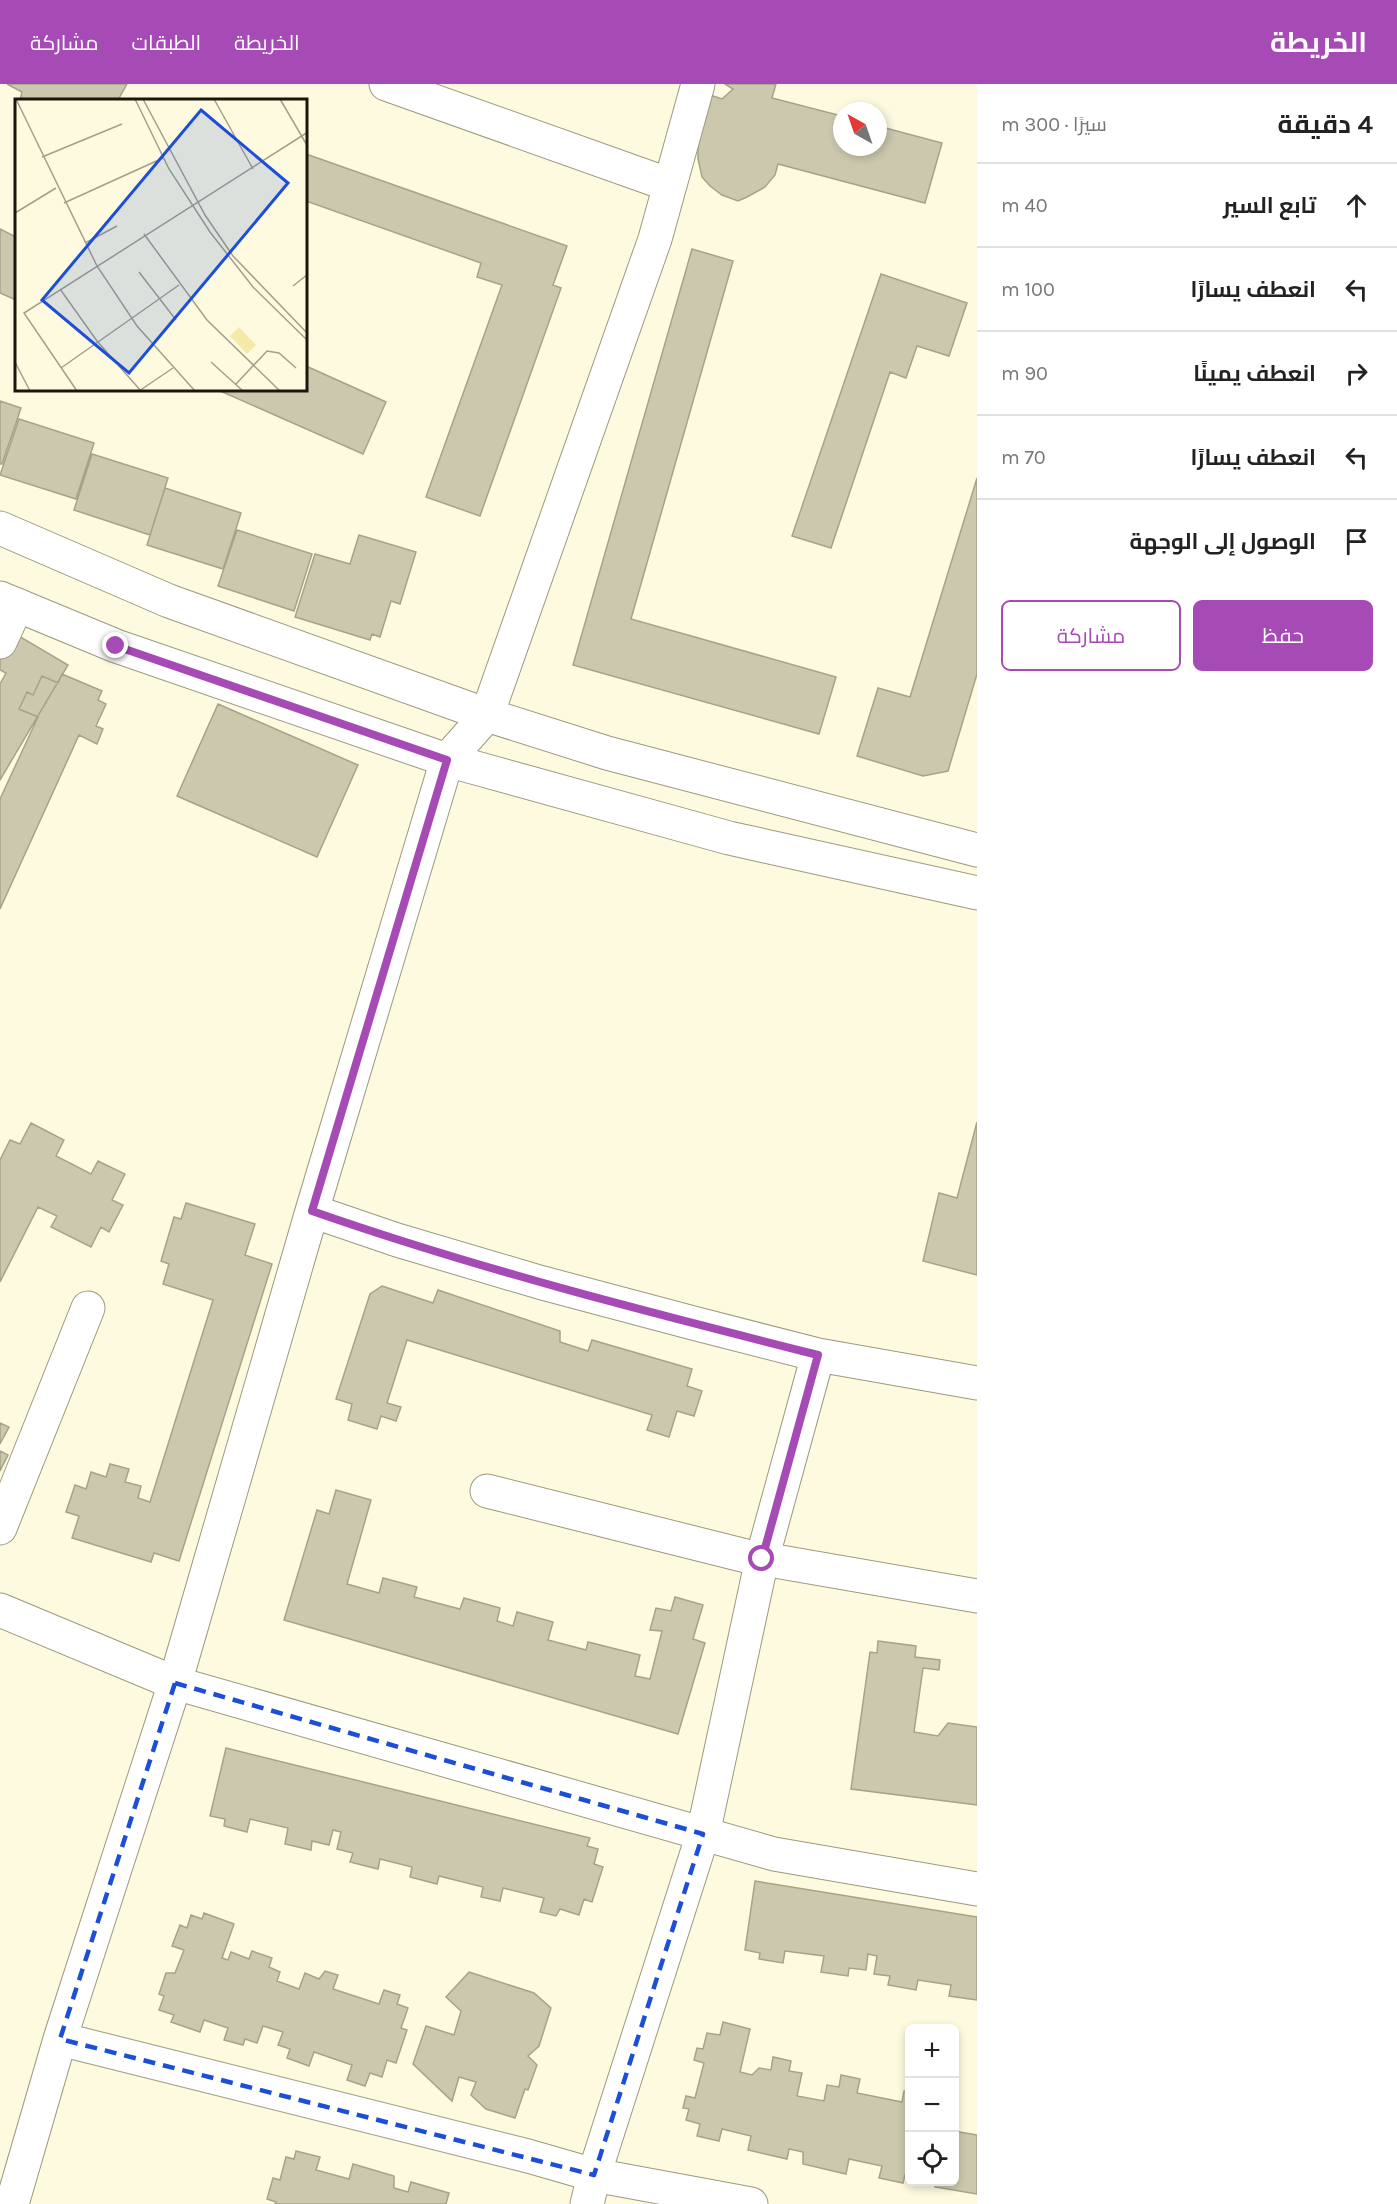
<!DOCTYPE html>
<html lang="ar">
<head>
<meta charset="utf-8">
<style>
	:root { --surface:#fff; --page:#f2f2f2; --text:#222; --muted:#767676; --line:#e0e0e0; --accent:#a64ab5 }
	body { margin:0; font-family:Karla,Cairo,sans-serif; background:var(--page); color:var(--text); direction:rtl }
	.controls { position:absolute; right:18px; bottom:18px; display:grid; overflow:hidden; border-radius:9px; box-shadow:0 3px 9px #0003 }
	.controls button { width:54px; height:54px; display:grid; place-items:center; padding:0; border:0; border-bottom:2px solid var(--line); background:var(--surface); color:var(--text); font:30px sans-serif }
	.compass { position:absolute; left:833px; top:18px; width:54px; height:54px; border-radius:50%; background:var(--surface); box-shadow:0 3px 9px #0003; rotate:320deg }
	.stop { position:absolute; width:18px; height:18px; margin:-14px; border:4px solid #a64ab5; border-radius:50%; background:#fff }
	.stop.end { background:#a64ab5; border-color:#fff; box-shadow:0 2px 6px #0008 }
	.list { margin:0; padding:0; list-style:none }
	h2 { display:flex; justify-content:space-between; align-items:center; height:78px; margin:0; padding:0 24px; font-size:26px }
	h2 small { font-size:20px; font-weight:400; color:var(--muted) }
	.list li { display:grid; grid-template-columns:39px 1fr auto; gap:18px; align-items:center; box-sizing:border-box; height:84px; padding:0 24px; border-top:2px solid var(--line) }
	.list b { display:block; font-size:22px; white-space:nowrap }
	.list em { font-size:20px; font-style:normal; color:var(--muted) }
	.actions { display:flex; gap:12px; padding:18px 24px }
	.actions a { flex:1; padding:14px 0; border:2px solid var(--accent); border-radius:9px; text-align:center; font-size:21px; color:var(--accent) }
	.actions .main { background:var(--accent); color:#fff }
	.icon { flex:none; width:33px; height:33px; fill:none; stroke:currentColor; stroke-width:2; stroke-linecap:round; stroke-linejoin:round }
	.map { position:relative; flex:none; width:977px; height:2120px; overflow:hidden; direction:ltr }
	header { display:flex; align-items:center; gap:36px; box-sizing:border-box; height:84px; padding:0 30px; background:var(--accent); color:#fff }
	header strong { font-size:28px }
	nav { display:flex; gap:33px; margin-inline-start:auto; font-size:21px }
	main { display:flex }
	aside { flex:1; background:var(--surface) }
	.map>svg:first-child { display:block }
</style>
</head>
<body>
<header>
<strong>الخريطة</strong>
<nav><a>الخريطة</a><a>الطبقات</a><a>مشاركة</a></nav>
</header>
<main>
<aside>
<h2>4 دقيقة<small>سيرًا · 300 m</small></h2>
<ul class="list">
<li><svg class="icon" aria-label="ahead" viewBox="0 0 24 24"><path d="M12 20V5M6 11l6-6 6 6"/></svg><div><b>تابع السير</b></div><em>40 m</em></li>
<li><svg class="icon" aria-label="left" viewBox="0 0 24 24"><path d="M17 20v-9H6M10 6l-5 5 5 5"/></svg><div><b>انعطف يسارًا</b></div><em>100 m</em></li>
<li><svg class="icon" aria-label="right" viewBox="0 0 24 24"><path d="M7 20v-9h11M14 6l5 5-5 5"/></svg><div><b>انعطف يمينًا</b></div><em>90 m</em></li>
<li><svg class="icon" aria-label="left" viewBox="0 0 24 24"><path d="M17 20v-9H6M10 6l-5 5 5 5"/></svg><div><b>انعطف يسارًا</b></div><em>70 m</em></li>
<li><svg class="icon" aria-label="arrive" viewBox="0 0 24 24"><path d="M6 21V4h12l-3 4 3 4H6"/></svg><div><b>الوصول إلى الوجهة</b></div></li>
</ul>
<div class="actions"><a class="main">حفظ</a><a>مشاركة</a></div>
</aside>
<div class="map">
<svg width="977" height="2120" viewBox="0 0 977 2120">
	<rect width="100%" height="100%" fill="#fefadf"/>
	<!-- building -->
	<path fill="#ccc8ae" stroke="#a7a389" stroke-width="1.5" d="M7,0h120l-9,16h-98l2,-8z
		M725,0h51l-4,14 70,18v31h36v-21l64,17 -17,60 -147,-39 -3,11 -10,12 -18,10 -9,4 -16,-6 -12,-9 -8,-9 -4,-18v-24l12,-40 12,4 11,-10z
		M306,70l261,92 -14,39 8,3 -81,228 -54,-19 76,-212 -25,-8 4,-14 -175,-62z
		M0,145l16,8v63l-16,-7z
		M692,165l41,12 -102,358 205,58 -17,57 -246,-69z
		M881,190l86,29 -18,53 -32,-10 -11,32 -16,-6 -59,176 -39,-12z
		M306,282l80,36 -23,52 -145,-64h88z
		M0,317l21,7 -19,56h-2z
		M19,335l75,24 -18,56 -76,-24z
		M92,370l76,24 -18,57 -76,-25z
		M977,394v196l-29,97 -25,5 -66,-20 21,-68 32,9z
		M165,404l76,25 -18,56 -76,-24z
		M237,446l75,24 -18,57 -76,-25z
		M359,451l57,17 -16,52 -9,-3 -11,36 -8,-3 -2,6 -75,-23 20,-63 35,10z
		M0,541l68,40 -68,115v-96l6,-11 -6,-3z
		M62,590l40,17 -4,9 8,4 -10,22 7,3 -6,15 -18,-9 -79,174v-110l38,-82 -19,-8 8,-17 6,3 9,-19 16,7z
		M218,620l140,61 -41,92 -140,-61z
		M977,1038v153l-54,-14 16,-68 18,5z
		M31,1039l33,17 -8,16 35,18 7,-13 27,13 -13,26 11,5 -14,27 -8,-5 -10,20 -40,-20 6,-11 -19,-9 -38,75v-122l10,-20 10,4z
		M186,1119l69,21 -10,31 27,9 -93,297 -25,-8 -3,9 -79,-24 7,-22 -13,-4 9,-27 11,4 5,-17 15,5 4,-13 19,5 -4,13 16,4 -3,12 12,4 63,-202 -50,-16 6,-20 -8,-3 13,-44 7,2z
		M382,1202l51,17 5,-13 122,41v11l28,9 4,-11 100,29 -5,17 15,5 -8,25 -17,-5 -8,26 -22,-7 5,-15 -245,-75 -20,63 14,4 -5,14 -15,-5 -4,13 -29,-9 4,-16 -16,-5 34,-105z
		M0,1339l9,4 -9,17z
		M0,1367l8,4 -8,16z
		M336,1406l35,10 -24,84 32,9 4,-15 34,9 -3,10 46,12 4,-11 36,10 -3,13 16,5 4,-14 36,10 -5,18 38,10 2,-8 52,13 -5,21 15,3 12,-48 -12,-1 6,-22 15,3 4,-14 28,8 -10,34 12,4 -27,91 -394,-114 33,-110 12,4z
		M878,1557l38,5 -1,11 25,3 -1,10 -16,-2 -9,64 24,4 10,-13 29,4v78l-126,-16 19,-137 7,1z
		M226,1664l364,90 -3,8 11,3 -4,15 9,3 -11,35 -8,-3 -5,16 -19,-6 -4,7 -16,-4 4,-14 -41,-10 -3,13 -19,-4 2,-10 -44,-11 -2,8 -27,-7 2,-10 -32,-8 -2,10 -28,-7 3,-9 -16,-4 4,-17 -8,-2 -4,15 -17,-4 -1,9 -26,-6 3,-16 -38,-9 -3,13 -23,-6 1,-7 -15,-3z
		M755,1797l222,36v83l-28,-4 2,-11 -33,-5 -2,10 -28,-5 2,-9 -16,-2 3,-18 -9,-2 -2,16 -17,-2 -1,8 -27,-4 3,-16 -39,-5 -2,12 -24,-4 1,-6 -15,-3z
		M204,1829l30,11 -12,34 6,2 3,-8 18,7 3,-8 20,7 -3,9 11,5 -3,9 22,8 6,-16 14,6 6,-8 13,4 -5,14 46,15 5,-14 16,5 -3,9 11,4 -7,20 6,2 -11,33 -9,-3 -5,17 -12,-4 -5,13 -18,-6 5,-15 -38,-13 -5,14 -22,-8 3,-9 -12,-4 5,-13 -20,-6 -6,17 -12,-4 -2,6 -19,-5 4,-12 -24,-8 -4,12 -29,-10 3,-7 -15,-5 5,-14 -5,-2 7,-21h9l9,-23 -12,-4 8,-21 7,3 4,-13 11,4z
		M469,1888l65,21 17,15 -12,38 -11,10 9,9 -9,25 -3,-1 -10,29 -29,-9 -15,-14 5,-13 -17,-5 -7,24 -39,-37 13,-38 28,9 7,-24 -15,-14z
		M723,1938l27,7 -10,43 12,3 7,-7 12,2 2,-13 18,4 -2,10 13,2 -5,23 27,5 3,-16 12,2 2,-12 19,4 -3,14 45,9 2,-11 6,1v84l-5,-1 -2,8 -24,-5 3,-12 -33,-7 -3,15 -43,-10v-12l-14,-3 -2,10 -39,-9 3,-14 -29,-7 -3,12 -22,-5 3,-12 -14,-4 3,-11 -6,-1 3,-12 9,2 9,-35 -10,-3 3,-12 6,1 4,-16 13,2z
		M954,2047l23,4v59l-42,-7 1,-5h18z
		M296,2067l24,6 -4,13 33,9 4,-15 41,12v12l14,4 3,-10 38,11 -3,11h-171l1,-2 -9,-3 6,-21 7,2 6,-23 8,2z"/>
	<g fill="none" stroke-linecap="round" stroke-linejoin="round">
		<defs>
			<path id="minor" d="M386,0l284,101
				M0,558l17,-37
				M312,1127l85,29 142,42 154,41 125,32 159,28
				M487,1407l259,65 231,40
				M0,1444l88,-220
				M0,1526l175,73 599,171 203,35
				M60,1955l468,117 66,19 157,29
				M12,2120l48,-165 115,-356 137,-472 135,-451 40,-45 168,-476 43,-155
				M587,2120l7,-29 109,-341 59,-275 56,-204"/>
			<path id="major" d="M0,444l169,73 318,114 120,38 370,97
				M0,514l116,48 331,114 282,78 248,55"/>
		</defs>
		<!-- minor casing -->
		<use href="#minor" stroke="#9c997f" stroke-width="35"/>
		<!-- major casing -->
		<use href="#major" stroke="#9c997f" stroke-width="35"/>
		<!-- minor -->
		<use href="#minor" stroke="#fff" stroke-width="33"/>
		<!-- major -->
		<use href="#major" stroke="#fff" stroke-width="33"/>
	</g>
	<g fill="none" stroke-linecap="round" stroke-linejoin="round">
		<!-- route -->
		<path stroke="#a64ab5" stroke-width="8" d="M116,562l331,114 -135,451c166,58 336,101 506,144l-56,204"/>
	</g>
	<!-- marked area -->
	<path fill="none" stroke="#1d4ed8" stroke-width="4.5" stroke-dasharray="12 8" stroke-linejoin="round" d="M175,1599l528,151 -109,341 -534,-136z"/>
	<!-- overview -->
	<g transform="translate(15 15)">
		<rect width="292" height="292" fill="#fefadf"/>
		<path d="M224,228l17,18 -9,9 -17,-18z" fill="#f3eaa7"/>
		<path fill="none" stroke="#a29f8b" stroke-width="1.5" d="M1,0l81,167 40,60 58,65M120,0l34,70 41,63 43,55 55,54M128,0l62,116 28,41 75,78M199,0l39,70M265,0l28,48M27,58l80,-33M49,104l99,-45M0,114l41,-25M129,135l63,86 73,71M70,144l32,-17M124,173l37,48M278,187l15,-12M45,190l37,52 44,50M0,263l15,29M196,263l32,29M46,269l118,-83M221,285l31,-33 12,2 17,15M62,292l-53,-78 284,-181M124,292l34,-23"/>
		<path fill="#1d4ed8" fill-opacity="0.15" stroke="#1d4ed8" stroke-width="3" d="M186,11l87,73 -159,190 -87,-73z"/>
		<rect width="292" height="292" fill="none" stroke="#18160d" stroke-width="3"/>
	</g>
</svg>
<div class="controls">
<button>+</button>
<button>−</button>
<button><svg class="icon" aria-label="locate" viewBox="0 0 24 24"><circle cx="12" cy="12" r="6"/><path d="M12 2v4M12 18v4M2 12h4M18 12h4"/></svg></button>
</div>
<svg class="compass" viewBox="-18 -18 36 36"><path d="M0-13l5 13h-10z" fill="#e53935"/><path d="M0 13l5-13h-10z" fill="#767676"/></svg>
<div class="stop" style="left:762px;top:1475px"></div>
<div class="stop end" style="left:116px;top:562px"></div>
</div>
</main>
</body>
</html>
